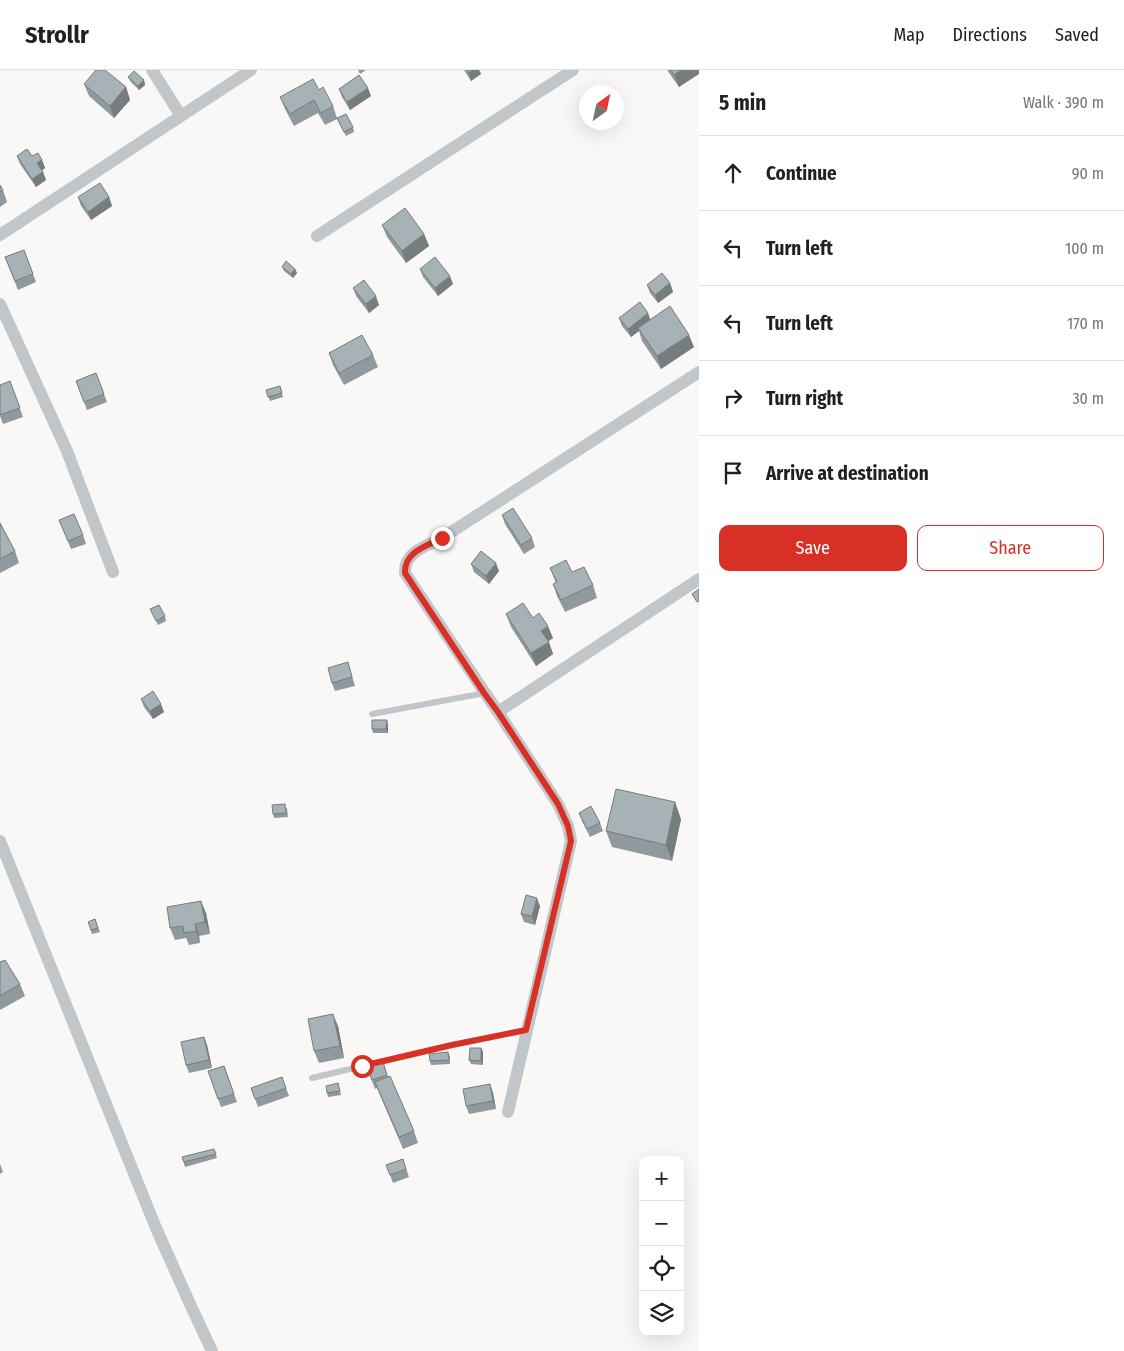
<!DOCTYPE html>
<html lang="en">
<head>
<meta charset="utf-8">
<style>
	:root { --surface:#fff; --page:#f6f6f6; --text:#202124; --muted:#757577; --line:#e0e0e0; --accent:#d93025 }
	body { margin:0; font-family:"Fira Sans Condensed",sans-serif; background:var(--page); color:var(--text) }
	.controls { position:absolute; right:15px; bottom:15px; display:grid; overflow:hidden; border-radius:10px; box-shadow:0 5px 20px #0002 }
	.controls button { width:45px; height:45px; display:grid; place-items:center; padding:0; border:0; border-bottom:1px solid var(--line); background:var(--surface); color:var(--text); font:25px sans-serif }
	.compass { position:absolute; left:579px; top:15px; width:45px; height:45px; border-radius:50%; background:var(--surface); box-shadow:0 5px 20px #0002; rotate:33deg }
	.stop { position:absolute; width:15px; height:15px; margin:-11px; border:4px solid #d93025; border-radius:50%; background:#fff }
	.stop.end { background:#d93025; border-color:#fff; box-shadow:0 1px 5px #0008 }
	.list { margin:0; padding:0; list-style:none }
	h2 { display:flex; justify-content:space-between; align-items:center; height:65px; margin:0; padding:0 20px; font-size:21px }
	h2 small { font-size:16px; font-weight:400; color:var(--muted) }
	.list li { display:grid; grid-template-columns:32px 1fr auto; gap:15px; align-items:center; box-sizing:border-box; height:75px; padding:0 20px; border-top:1px solid var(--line) }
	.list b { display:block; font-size:19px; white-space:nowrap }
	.list em { font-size:16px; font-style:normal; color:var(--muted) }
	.actions { display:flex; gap:10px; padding:15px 20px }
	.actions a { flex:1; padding:11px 0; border:1px solid var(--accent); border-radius:10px; text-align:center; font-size:18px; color:var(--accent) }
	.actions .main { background:var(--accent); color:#fff }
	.icon { flex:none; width:28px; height:28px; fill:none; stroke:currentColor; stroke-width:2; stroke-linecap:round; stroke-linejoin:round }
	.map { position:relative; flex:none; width:699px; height:1281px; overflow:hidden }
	header { display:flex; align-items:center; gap:30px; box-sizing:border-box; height:70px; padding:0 25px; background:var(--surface); border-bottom:1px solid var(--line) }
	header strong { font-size:24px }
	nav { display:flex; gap:28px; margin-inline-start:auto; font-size:18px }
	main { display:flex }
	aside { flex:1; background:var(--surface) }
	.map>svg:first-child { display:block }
</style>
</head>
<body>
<header>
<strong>Strollr</strong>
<nav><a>Map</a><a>Directions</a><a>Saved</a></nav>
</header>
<main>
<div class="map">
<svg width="699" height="1281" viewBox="0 0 699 1281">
	<rect width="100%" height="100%" fill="#f9f8f6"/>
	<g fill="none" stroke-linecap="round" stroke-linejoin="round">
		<!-- service -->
		<path stroke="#c0c6c9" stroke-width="6" d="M372,644l113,-21
			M312,1008l140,-33 75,-15"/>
		<!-- minor -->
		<path stroke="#c0c6c9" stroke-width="12" d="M152,0l29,46
			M0,165l251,-165
			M317,166l256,-166
			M0,234l67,147 46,121
			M498,642l201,-133
			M0,771l156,387 34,76 22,47
			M508,1042l63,-271 -3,-15 -10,-22 -60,-92 -13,-19 -80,-120c-1,-21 21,-27 37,-35l257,-166"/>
	</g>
	<!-- wall -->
	<path fill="#90999d" d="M358,0h8l-6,4z
		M464,0h15l2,4 -10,7z
		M667,0h32l-20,17z
		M128,7l16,3 1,5 -6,5 -9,-9z
		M84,14l42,3 4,13 -16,18 -25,-22z
		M339,19l32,7 -21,14 -8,-13z
		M319,20l14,16 4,12 16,9 1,5 -8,4 -9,-17 -12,6 -7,-12 -24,13 -9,-17 -5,-12z
		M17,86h15l10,4 3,8 -3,2 4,10 -10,7 -16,-23z
		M0,115l3,5 4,12 -7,5z
		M78,127h31l3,9 -21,14 -10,-14z
		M382,155l42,9 5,12 -23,17 -19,-26z
		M24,180l12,32 -18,8 -13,-33z
		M282,197l13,2 2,4 -4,5 -9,-7z
		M420,199l33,15 -15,12 -15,-19z
		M670,213l3,9 -15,11 -8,-10 -3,-8z
		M353,218l26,17 -10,8 -13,-17z
		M619,248l32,2 43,27 -33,22 -19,-28 -3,-10 -8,6 -9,-11z
		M329,283l44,2 5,12 -34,18 -11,-20z
		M96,303l11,29 -20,8 -11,-29z
		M10,311l13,36 -20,7 -3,-8z
		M280,316l3,11 -13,4 -4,-11z
		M502,445l30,23 3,9 -11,7 -19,-30z
		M59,450l24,15 3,9 -15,5z
		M0,453l15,28 4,12 -19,10z
		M471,494l28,7 -10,13 -15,-12z
		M550,498l22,4 21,13 4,13 -32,14 -8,-16 -4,-12 3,-1z
		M150,539l15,7 1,5 -8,4z
		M506,544l27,4 20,20 -5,3 5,13 -17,12 -25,-39z
		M348,592l7,24 -20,5 -3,-8z
		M141,629l23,13 -11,7 -9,-12z
		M388,655v8h-15l-1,-4z
		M287,738l1,9 -14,1 -1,-4z
		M579,743l21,10 3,8 -13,6 -8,-16z
		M681,749l-9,42 -60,-14 -6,-16z
		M540,836l-5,19 -11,-3 -3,-8z
		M206,843l4,21 -11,2 1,7 -11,2 -3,-7 -11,2 -5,-12z
		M95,849l5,13 -8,2 -4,-12z
		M0,892l20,22 5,12 -25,14z
		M338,956l6,32 -25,5 -5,-12z
		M204,967l3,8 5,23 -23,5 -3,-8z
		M481,978l2,4v13l-12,-1 -2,-4z
		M448,982l2,5v7l-19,1 -1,-4z
		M383,992l5,15 26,54 4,12 -15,6 -26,-61 -2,1 -8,-21z
		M224,996l13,36 -16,5 -13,-36z
		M282,1007l7,19 -31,11 -7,-19z
		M338,1013l3,12 -13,2 -1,-4z
		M490,1014l3,9 3,16 -27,5 -3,-8z
		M214,1079l3,9 -32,9 -3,-10z
		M403,1089l6,18 -16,6 -7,-18z
		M0,1094l3,8 -3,2z"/>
	<!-- shaded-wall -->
	<path fill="#757d7f" d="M472,0h7l2,4 -10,7 -3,-8z
		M681,0h18v4l-20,13 -5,-12z
		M144,10l1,5 -6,5 -1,-4z
		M126,17l4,13 -16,18 -4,-12z
		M368,18l3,8 -21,14 -3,-8z
		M42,90l3,8 -5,4 -3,-9z
		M43,102l3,8 -10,7 -4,-8z
		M109,127l3,9 -21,14 -3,-8z
		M424,164l5,12 -23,17 -4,-12z
		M295,199l2,4 -4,5 -2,-4z
		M450,206l3,8 -15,12 -3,-8z
		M670,213l3,9 -15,11 -3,-8z
		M376,226l3,9 -10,8 -3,-9z
		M648,243l3,8 -13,7 1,3 -8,6 -3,-8z
		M689,265l5,12 -33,22 -4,-13z
		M496,493l3,8 -10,13 -3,-8z
		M548,556l5,12 -7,5 -5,-12z
		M549,572l4,12 -17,12 -5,-13z
		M161,634l3,8 -11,7 -3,-8z
		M387,650l1,5v8l-2,-4z
		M675,732l6,17 -9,42 -6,-16z
		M537,828l3,8 -5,19 -3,-9z
		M201,831l5,12 4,21 -5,-12z
		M195,854l4,12 1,7 -4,-12z
		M333,944l5,12 6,32 -4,-12z
		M204,967l3,8 5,23 -3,-8z
		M481,978l2,4v13l-2,-4z
		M490,1014l3,9 3,16 -3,-8z"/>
	<!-- building -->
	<path fill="#a7b2b6" stroke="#757d7f" d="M96,0h9l21,17 -16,19 -26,-22z
		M671,0h10l-7,5z
		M134,1l10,9 -6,6 -10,-9z
		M359,5l9,13 -21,14 -8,-13z
		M313,9l6,11 4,-3 10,19 -12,7 -7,-13 -24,14 -10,-17z
		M346,44l7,13 -9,5 -7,-14z
		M27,79l5,7 6,-3 4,7 -5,3 6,9 -11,7 -15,-23z
		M100,113l9,14 -21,15 -10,-15z
		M0,115l3,5 -3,2z
		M405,138l19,26 -22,17 -20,-26z
		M24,180l9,24 -18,7 -10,-24z
		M435,187l15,19 -15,12 -15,-19z
		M286,191l9,8 -4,5 -9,-7z
		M662,203l8,10 -15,12 -8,-10z
		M364,210l12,16 -10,8 -13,-16z
		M640,232l8,11 -20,16 -9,-11z
		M670,236l19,29 -32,21 -19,-28z
		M362,265l11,20 -34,18 -10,-20z
		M96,303l8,21 -20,8 -8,-21z
		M10,311l10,27 -20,7v-30z
		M280,316l2,7 -14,4 -2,-7z
		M513,438l19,30 -11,7 -19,-30z
		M74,444l9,21 -15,6 -9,-21z
		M0,453l15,28 -15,8z
		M481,481l15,12 -10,13 -15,-12z
		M566,490l6,12 12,-5 9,18 -32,15 -8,-16 4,-2 -7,-14z
		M699,519v12l-2,1 -5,-8z
		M523,533l10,15 6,-5 9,13 -7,5 8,11 -18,11 -25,-39z
		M159,535l6,11 -9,5 -6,-12z
		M348,592l4,15 -20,6 -4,-15z
		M153,621l8,13 -11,7 -9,-12z
		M372,650h15l-1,9h-14z
		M616,719l59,13 -9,43 -60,-14z
		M285,734l1,9 -13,1 -1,-9z
		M591,736l9,17 -13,6 -8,-16z
		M526,825l11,3 -5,18 -11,-2z
		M201,831l4,21 -10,2 1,7 -12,2 -1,-7 -13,2 -3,-21z
		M95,849l3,9 -7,2 -3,-8z
		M5,890l15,24 -20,12v-34z
		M333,944l7,32 -26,5 -6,-32z
		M204,967l5,23 -23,5 -5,-23z
		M470,978h11v13l-12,-1z
		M448,982l1,8 -19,1 -1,-7z
		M383,992l4,13 -15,5 -5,-12z
		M224,996l10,28 -16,5 -10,-28z
		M390,1006l24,55 -15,6 -24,-55z
		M282,1007l4,11 -31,11 -4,-11z
		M338,1013l2,8 -13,2 -1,-7z
		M490,1014l3,17 -27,5 -3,-17z
		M214,1079l2,5 -32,8 -2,-5z
		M403,1089l3,10 -16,6 -4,-10z"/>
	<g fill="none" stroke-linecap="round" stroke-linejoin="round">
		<!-- route -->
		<path stroke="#d93025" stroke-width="6" d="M362,996l90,-21 74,-15 45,-189 -3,-15 -10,-22 -60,-92 -14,-19 -79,-120c-1,-21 21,-27 37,-35"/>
	</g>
</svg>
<div class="controls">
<button>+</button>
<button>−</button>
<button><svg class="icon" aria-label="locate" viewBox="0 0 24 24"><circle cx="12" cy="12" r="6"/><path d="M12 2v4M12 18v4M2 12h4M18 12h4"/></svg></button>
<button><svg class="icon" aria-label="layers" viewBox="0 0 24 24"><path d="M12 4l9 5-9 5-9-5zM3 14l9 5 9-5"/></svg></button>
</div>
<svg class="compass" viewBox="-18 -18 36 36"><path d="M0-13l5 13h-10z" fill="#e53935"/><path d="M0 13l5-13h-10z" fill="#757577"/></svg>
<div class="stop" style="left:362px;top:996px"></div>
<div class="stop end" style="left:442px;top:468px"></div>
</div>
<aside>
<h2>5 min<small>Walk · 390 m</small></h2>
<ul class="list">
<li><svg class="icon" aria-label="ahead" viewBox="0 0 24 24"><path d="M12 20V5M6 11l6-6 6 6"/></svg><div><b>Continue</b></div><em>90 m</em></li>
<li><svg class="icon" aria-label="left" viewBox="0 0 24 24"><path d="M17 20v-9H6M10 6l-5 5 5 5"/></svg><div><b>Turn left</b></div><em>100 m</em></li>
<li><svg class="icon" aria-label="left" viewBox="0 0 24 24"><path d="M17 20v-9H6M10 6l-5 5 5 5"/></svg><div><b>Turn left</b></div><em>170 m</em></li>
<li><svg class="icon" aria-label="right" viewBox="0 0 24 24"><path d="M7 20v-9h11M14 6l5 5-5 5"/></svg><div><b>Turn right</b></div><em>30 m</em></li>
<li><svg class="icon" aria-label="arrive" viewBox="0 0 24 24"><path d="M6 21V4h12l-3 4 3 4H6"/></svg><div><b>Arrive at destination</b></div></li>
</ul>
<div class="actions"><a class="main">Save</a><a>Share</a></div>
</aside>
</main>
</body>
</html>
